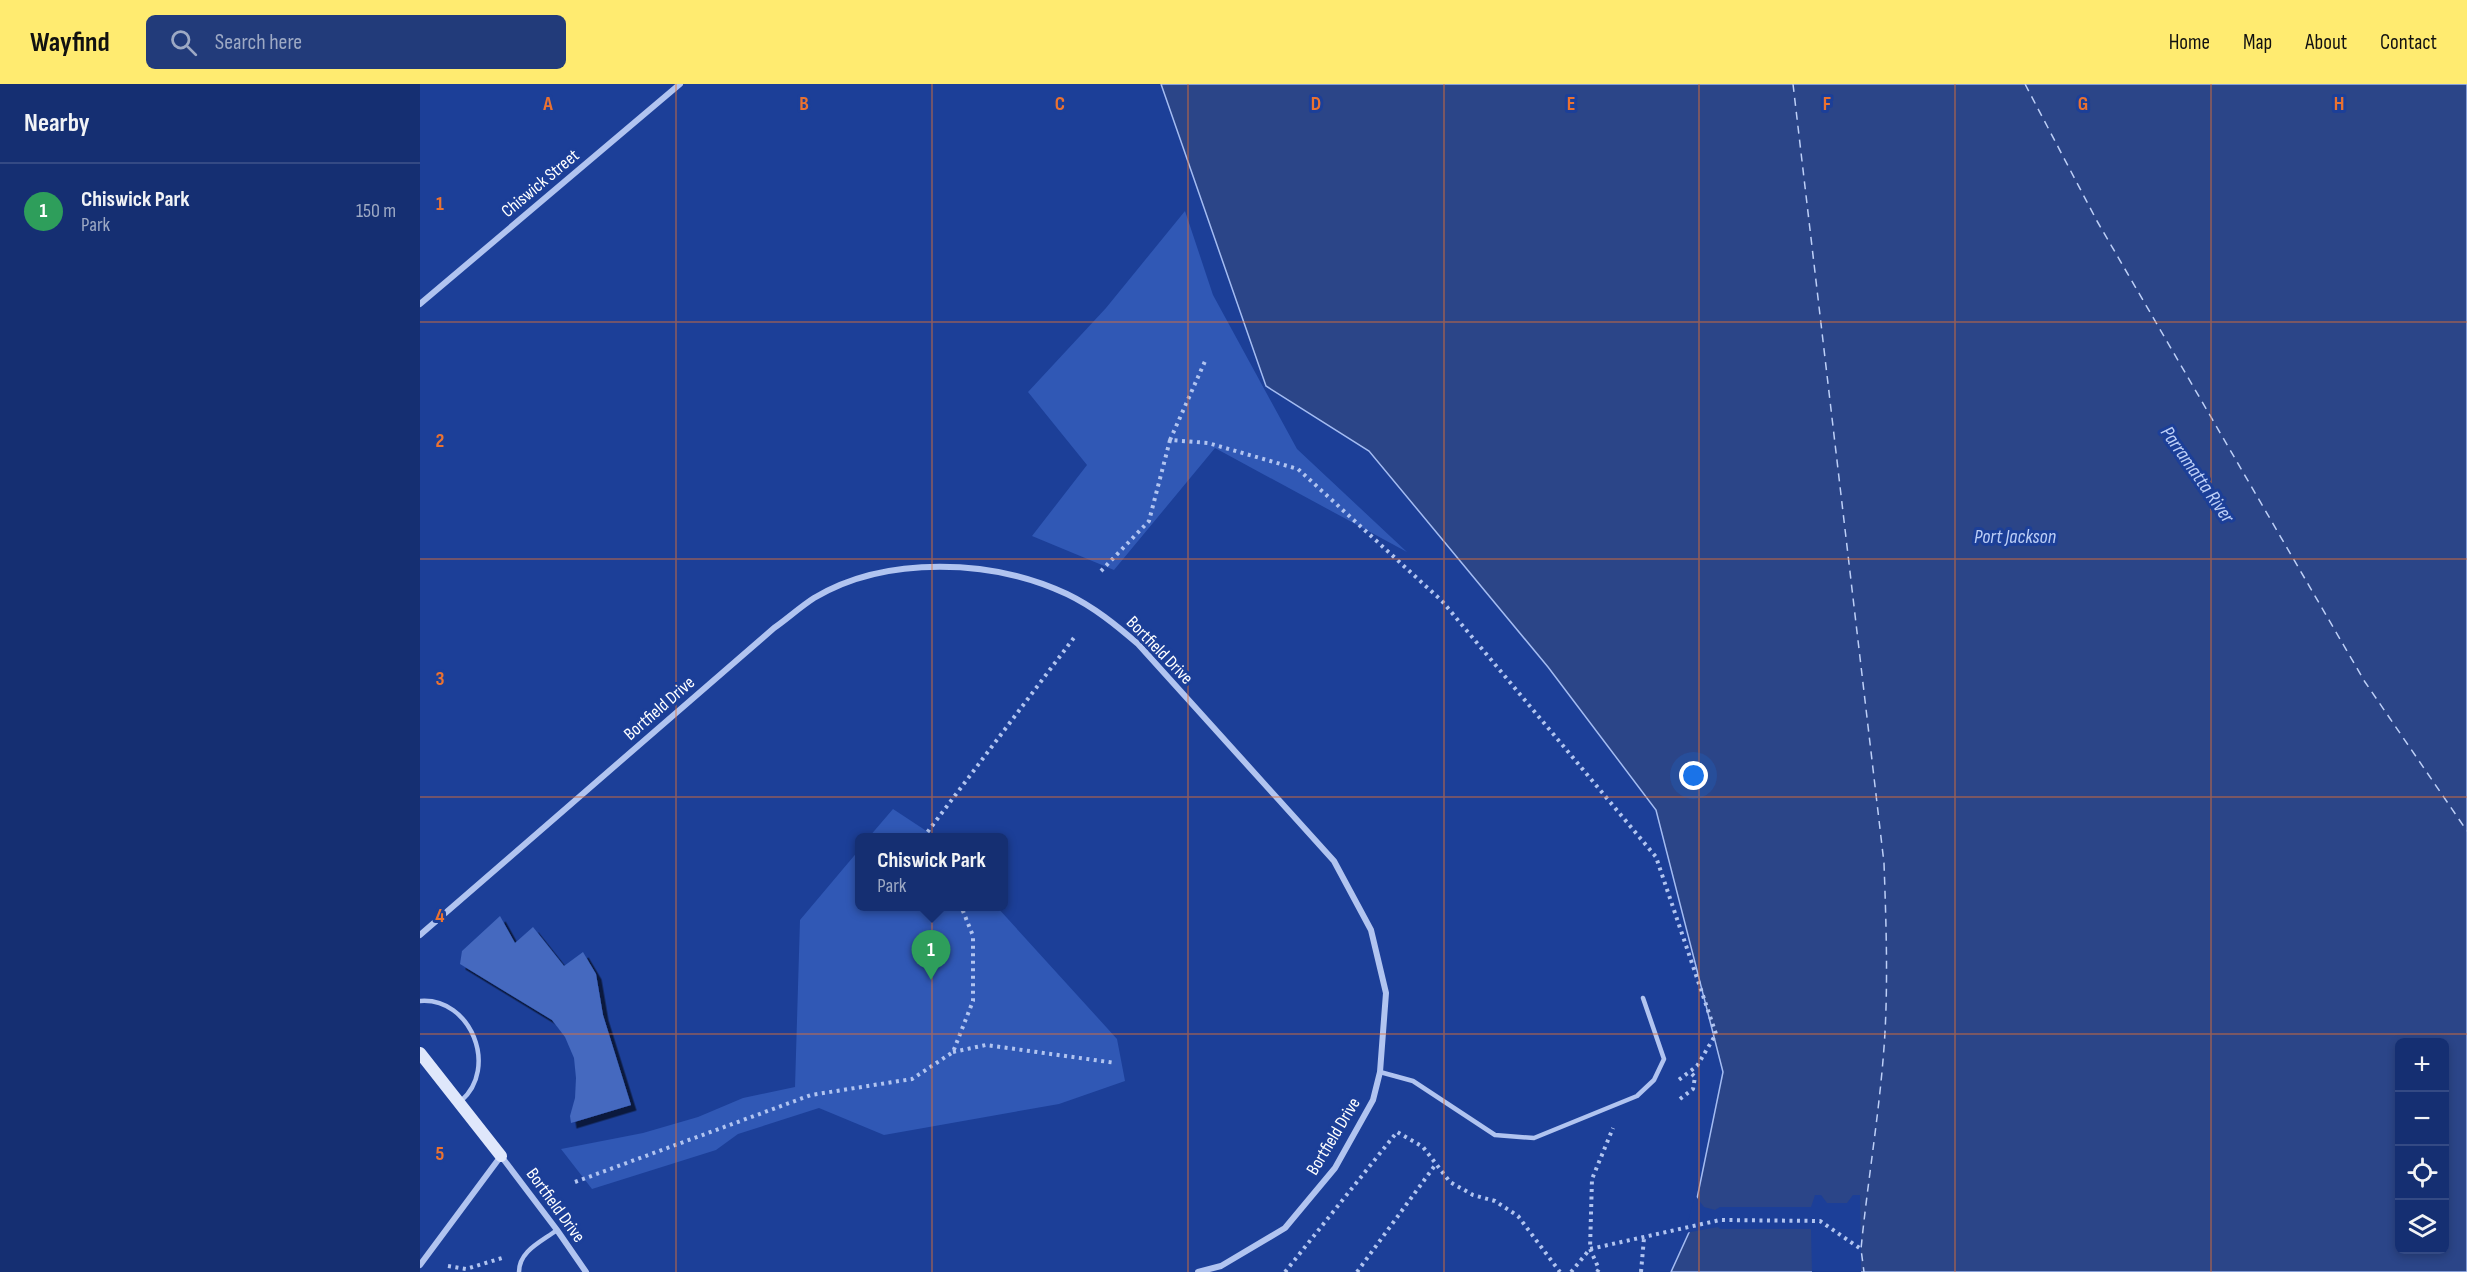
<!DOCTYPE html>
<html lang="en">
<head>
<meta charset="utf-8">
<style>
	:root { --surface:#152f72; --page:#223b7a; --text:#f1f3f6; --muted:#9da9c4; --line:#344a84; --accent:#ffeb70 }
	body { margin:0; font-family:"Sofia Sans Condensed",sans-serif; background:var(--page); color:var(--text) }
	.controls { position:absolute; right:18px; bottom:18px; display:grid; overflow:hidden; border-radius:9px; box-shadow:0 3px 9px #0003 }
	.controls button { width:54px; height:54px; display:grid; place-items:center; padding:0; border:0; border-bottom:2px solid var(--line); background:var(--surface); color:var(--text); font:30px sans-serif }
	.you { position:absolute; left:1274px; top:692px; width:21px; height:21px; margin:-15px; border:4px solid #fff; border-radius:50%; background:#1a73e8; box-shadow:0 0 0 9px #1a73e833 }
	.badge { display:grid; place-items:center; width:39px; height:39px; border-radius:50%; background:var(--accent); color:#fff; font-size:20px; font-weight:700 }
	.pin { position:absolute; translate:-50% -50px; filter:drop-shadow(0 2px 3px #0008) }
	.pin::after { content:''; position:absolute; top:32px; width:21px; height:18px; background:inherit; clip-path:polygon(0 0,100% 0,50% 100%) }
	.popup { position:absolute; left:435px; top:749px; width:153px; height:78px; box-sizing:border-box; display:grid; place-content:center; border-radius:9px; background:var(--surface); filter:drop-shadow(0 2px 4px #0005); font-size:20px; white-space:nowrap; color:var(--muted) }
	.popup b { font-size:22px; color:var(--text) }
	.popup::after { content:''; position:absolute; left:50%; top:100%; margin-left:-12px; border:12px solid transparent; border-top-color:var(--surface) }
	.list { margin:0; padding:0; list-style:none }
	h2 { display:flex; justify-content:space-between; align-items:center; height:78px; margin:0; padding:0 24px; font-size:26px }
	h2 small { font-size:20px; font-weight:400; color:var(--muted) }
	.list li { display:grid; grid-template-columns:39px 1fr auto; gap:18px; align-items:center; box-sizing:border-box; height:96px; padding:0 24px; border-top:2px solid var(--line) }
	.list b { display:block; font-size:22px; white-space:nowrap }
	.list p { margin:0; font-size:20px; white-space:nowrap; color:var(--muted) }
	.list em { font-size:20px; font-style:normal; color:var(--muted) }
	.icon { flex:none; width:33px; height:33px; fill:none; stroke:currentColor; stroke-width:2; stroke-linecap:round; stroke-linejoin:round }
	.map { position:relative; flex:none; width:2047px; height:1188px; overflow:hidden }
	header { display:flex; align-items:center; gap:36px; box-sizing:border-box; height:84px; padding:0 30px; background:var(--accent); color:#111 }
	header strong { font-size:28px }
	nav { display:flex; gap:33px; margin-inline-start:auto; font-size:21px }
	.search { width:420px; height:54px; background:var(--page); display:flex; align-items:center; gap:15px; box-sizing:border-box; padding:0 21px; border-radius:9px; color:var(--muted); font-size:22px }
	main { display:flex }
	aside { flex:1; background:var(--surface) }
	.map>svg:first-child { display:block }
</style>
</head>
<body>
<header>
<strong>Wayfind</strong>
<div class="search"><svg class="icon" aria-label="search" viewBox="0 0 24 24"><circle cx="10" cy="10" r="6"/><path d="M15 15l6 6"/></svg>Search here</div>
<nav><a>Home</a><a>Map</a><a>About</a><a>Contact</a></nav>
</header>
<main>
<aside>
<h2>Nearby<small></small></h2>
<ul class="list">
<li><span class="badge" style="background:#2e9e5b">1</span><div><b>Chiswick Park</b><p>Park</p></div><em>150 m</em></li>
</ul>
</aside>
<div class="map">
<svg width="2047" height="1188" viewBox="0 0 2047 1188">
	<defs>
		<filter id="shadow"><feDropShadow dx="5.5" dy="5.5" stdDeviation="0" flood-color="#0009"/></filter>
	</defs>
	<rect width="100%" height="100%" fill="#1c3f98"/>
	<!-- green -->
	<path fill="#3058b5" d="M765,127l28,84 84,154 110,103 -192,-104 -101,122 -82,-34 55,-71 -59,-73 78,-84z
		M473,725l38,25 3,3h-65z
		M439,766v56l138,1 120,132 8,42 -66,23 -175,31 -65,-27 -81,26 -22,16 -124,39 -31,-40 82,-16 55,-16 45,-19 52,-11 5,-167z"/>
	<!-- water -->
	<path fill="#2b4588" stroke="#a4bcf2" stroke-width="1.5" fill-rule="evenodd" d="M741,0h1306v1188h-796l20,-44 32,-156 -67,-262 -108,-143 -179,-216 -103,-65zM1980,958h44v208h-44z"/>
	<!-- pier -->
	<path fill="#1c3f98" d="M1275,1111l9,12 11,3 5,-3h91l4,-12h6l6,8h20l6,-8h7l1,77h-49l-1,-43h-91l-2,-2 -33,6z"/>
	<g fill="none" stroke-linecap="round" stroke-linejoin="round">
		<!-- ferry -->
		<path stroke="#bdcff7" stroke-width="1.5" stroke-dasharray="8 6" stroke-linecap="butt" d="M1373,0l91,779c2,57 4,113 1,169 -4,72 -17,145 -24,217l3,23
			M1605,0l72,137 268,461 102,149"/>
	</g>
	<!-- building -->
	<path fill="#4469bf" filter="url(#shadow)" d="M80,832l15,27 18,-16 31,39 19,-14 13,22 7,41 28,90 -60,18 -1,-7 5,-18 1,-20 -2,-20 -9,-21 -13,-17 -92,-56 2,-13z"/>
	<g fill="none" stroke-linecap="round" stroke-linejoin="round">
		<!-- path -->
		<path stroke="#b1c4f0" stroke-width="4" stroke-dasharray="3 4.5" stroke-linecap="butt" d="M750,356l36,-81
			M681,487l48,-50 21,-81 38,3 90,26 144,132 214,256 60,177 -19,32 -21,16
			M503,754l153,-203
			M533,968l33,-7 130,18
			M1260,1015l13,-10 2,-12 -6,-6
			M155,1098l236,-87 101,-16 41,-27 20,-51v-65l-12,-30
			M28,1182l18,3 36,-11
			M865,1188l112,-140 26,15 27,35 23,13 22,6 23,15 42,56
			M937,1188l79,-108
			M1151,1188l19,-23 130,-29 100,1 41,28
			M1177,1188l2,-3 -9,-20 2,-70 21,-51
			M1221,1188l3,-34"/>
		<!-- lane -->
		<path stroke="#b1c4f0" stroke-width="4.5" d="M0,917c51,-4 79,67 41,100
			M960,988l33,9 82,54 39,3 103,-42 17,-16 10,-21 -21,-61
			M99,1188c0,-21 22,-30 38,-42"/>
		<!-- street -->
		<path stroke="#b1c4f0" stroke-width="6" d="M0,220l260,-220
			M0,851l354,-307c13,-9 26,-21 40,-30 72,-43 179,-39 253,-4 27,13 49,31 71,50l196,217 37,69 15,63 -6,79 -7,28 -38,68 -50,60 -64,38 -23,6
			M0,1181l81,-109 56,74 29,42"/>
		<!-- secondary -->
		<path stroke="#dfe7fb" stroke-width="12" d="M0,969l81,103"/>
	</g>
	<!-- grid -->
	<path fill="none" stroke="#eb7230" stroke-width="1.5" stroke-opacity="0.55" d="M256,0v1188M512,0v1188M768,0v1188M1024,0v1188M1279,0v1188M1535,0v1188M1791,0v1188M0,238h2047M0,475h2047M0,713h2047M0,950h2047"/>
	<g text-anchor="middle" stroke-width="6" stroke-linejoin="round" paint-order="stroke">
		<!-- street labels -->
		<g font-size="18" fill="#fff" stroke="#1c3f98">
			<text transform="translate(120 99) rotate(-40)" y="6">Chiswick Street</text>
			<text transform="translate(740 566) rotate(46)" y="6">Bortfield Drive</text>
			<text transform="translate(239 624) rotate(-41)" y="6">Bortfield Drive</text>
			<text transform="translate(913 1052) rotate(-59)" y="6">Bortfield Drive</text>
			<text transform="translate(136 1121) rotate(54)" y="6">Bortfield Drive</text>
		</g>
		<!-- water labels -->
		<g font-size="20" font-style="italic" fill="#bdcff7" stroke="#1c3f98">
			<text transform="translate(1778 390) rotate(55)" y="7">Parramatta River</text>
			<text x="1595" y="459">Port Jackson</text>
		</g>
	</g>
	<g font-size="20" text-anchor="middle" font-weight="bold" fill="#eb7230" stroke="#1c3f98" stroke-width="6" stroke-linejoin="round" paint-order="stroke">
		<text x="128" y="26">A</text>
		<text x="384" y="26">B</text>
		<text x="640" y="26">C</text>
		<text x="896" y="26">D</text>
		<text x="1151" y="26">E</text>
		<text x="1407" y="26">F</text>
		<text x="1663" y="26">G</text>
		<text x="1919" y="26">H</text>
		<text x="20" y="126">1</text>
		<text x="20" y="363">2</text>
		<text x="20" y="601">3</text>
		<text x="20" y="838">4</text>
		<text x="20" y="1076">5</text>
	</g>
</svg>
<div class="controls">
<button>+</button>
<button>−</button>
<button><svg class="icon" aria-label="locate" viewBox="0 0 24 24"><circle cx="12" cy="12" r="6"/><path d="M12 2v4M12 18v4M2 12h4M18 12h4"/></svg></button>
<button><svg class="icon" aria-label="layers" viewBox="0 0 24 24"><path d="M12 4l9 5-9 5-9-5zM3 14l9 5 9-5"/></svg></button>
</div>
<div class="you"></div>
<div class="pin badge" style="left:511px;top:896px;background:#2e9e5b">1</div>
<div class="popup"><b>Chiswick Park</b>Park</div>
</div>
</main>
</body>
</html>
